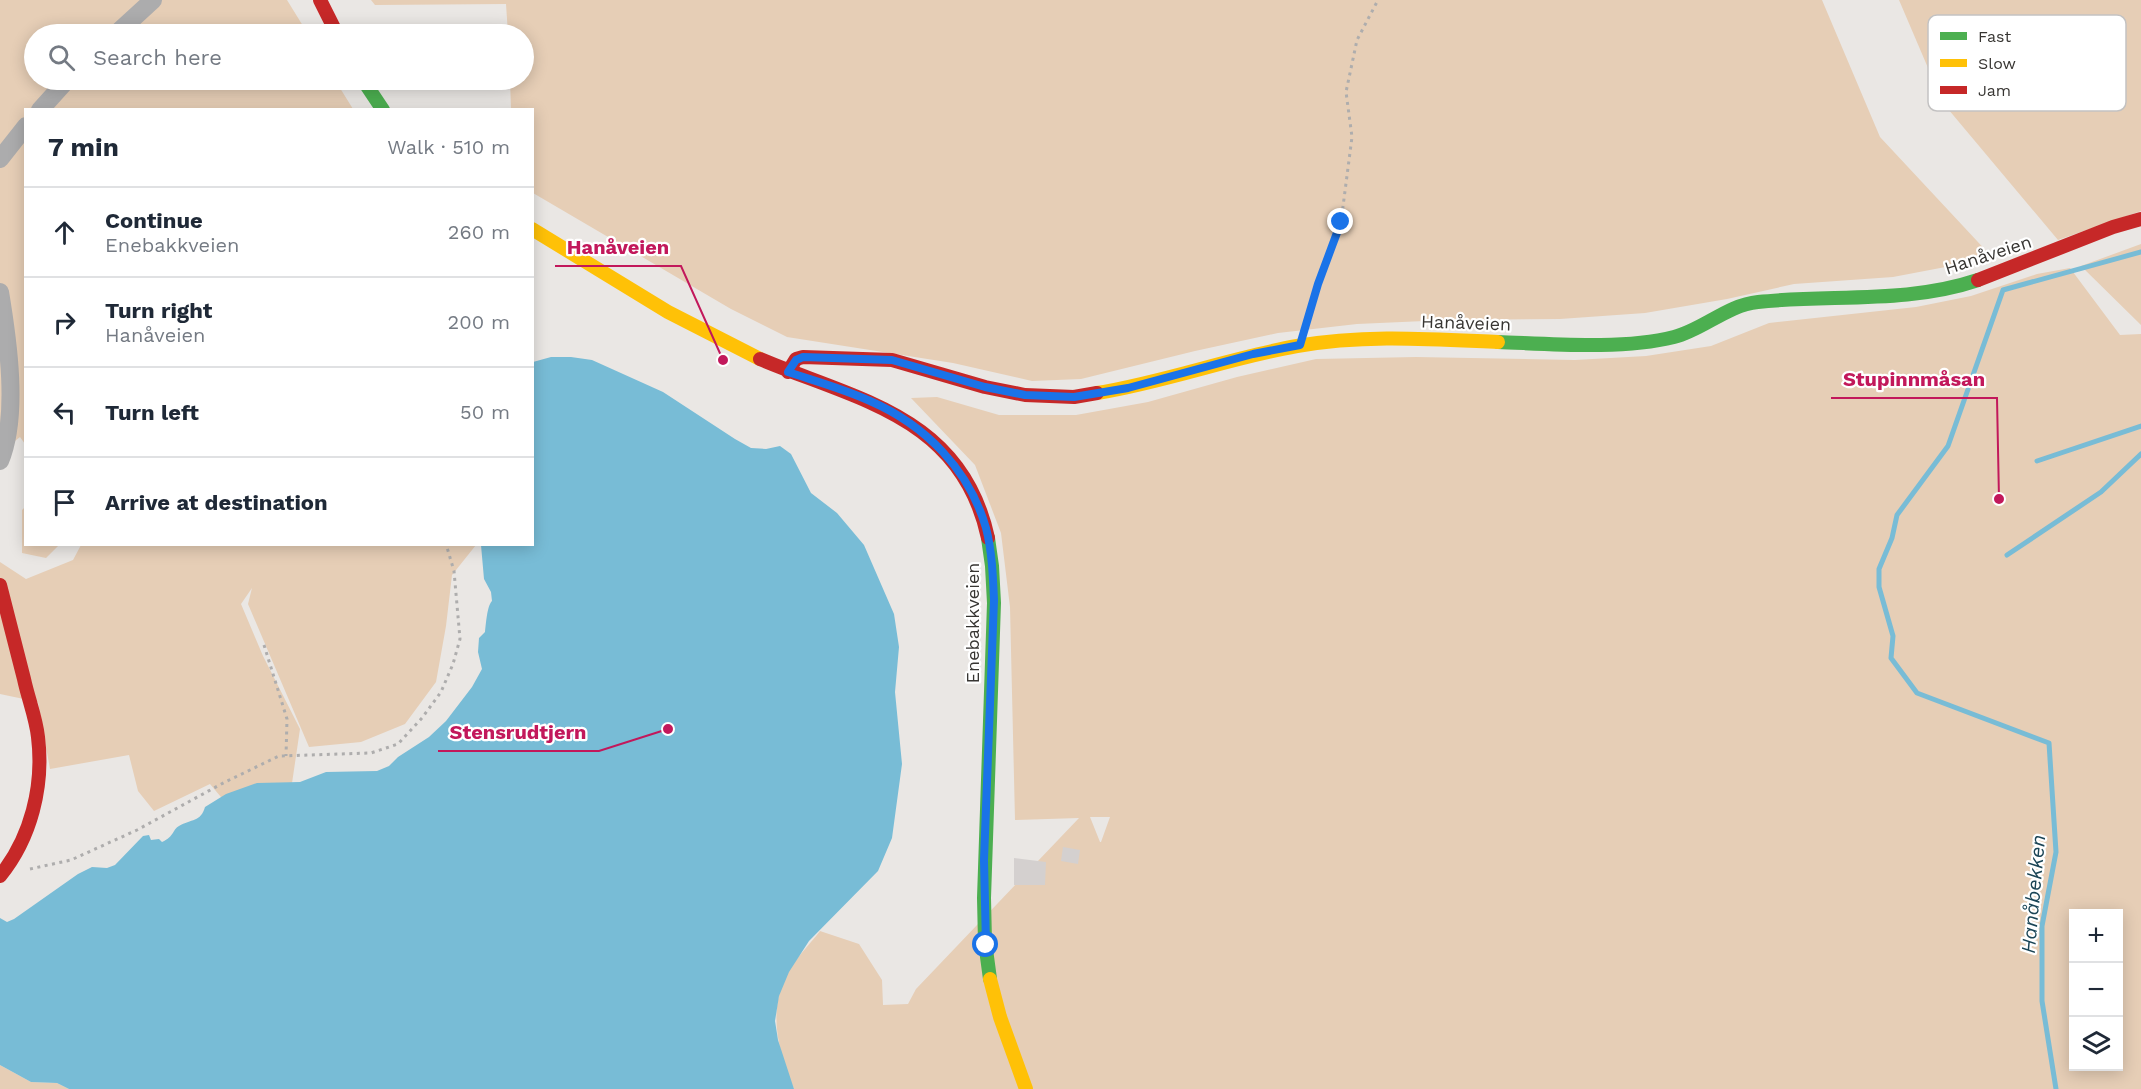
<!DOCTYPE html>
<html lang="en">
<head>
<meta charset="utf-8">
<style>
	:root { --surface:#fff; --page:#f6f6f7; --text:#1f2937; --muted:#747a83; --line:#e0e1e3 }
	body { margin:0; font-family:"Work Sans",sans-serif; background:var(--page); color:var(--text) }
	.controls { position:absolute; right:18px; bottom:18px; display:grid; overflow:hidden; border-radius:0px; box-shadow:0 3px 15px #0003 }
	.controls button { width:54px; height:54px; display:grid; place-items:center; padding:0; border:0; border-bottom:2px solid var(--line); background:var(--surface); color:var(--text); font:30px sans-serif }
	.stop { position:absolute; width:18px; height:18px; margin:-14px; border:4px solid #1a73e8; border-radius:50%; background:#fff }
	.stop.end { background:#1a73e8; border-color:#fff; box-shadow:0 2px 6px #0008 }
	.list { margin:0; padding:0; list-style:none }
	h2 { display:flex; justify-content:space-between; align-items:center; height:78px; margin:0; padding:0 24px; font-size:26px }
	h2 small { font-size:20px; font-weight:400; color:var(--muted) }
	.list li { display:grid; grid-template-columns:39px 1fr auto; gap:18px; align-items:center; box-sizing:border-box; height:90px; padding:0 24px; border-top:2px solid var(--line) }
	.list b { display:block; font-size:22px; white-space:nowrap }
	.list p { margin:0; font-size:20px; white-space:nowrap; color:var(--muted) }
	.list em { font-size:20px; font-style:normal; color:var(--muted) }
	.icon { flex:none; width:33px; height:33px; fill:none; stroke:currentColor; stroke-width:2; stroke-linecap:round; stroke-linejoin:round }
	.map { position:relative; flex:none; width:2141px; height:1089px; overflow:hidden }
	.search { position:absolute; background:var(--surface); box-shadow:0 3px 15px #0003; left:24px; top:24px; width:510px; height:66px; display:flex; align-items:center; gap:15px; box-sizing:border-box; padding:0 21px; border-radius:33px; color:var(--muted); font-size:22px }
	.panel { position:absolute; background:var(--surface); box-shadow:0 3px 15px #0003; left:24px; top:108px; width:510px; height:438px; border-radius:0px }
	.map>svg:first-child { display:block }
</style>
</head>
<body>
<div class="map">
<svg width="2141" height="1089" viewBox="0 0 2141 1089">
	<rect width="100%" height="100%" fill="#eae7e4"/>
	<!-- green -->
	<path fill="#e6ceb6" fill-rule="evenodd" d="M0,0h287l21,34h-274v46h301l18,29 -327,1 -1,334 -5,-7 -20,16z
		M371,0h1451l58,137 111,119 -35,9 -63,12 -99,7 -67,15 -82,14 -85,6 -113,1 -90,4 -79,9 -83,18 -114,28 -49,2 -79,-18 -166,-26 -56,-28 -198,-116 -1,-83 -21,-1 -1,-29h14v-46h-16l-2,-30 -131,1z
		M1899,0h242v211l-83,29 -115,-137z
		M2141,244v81l-60,-59z
		M2070,268l50,67 21,-1v755h-1347c-16,-38 -27,-79 -6,-117 9,-15 22,-28 32,-41l39,13 23,36 1,25 25,-1 8,-15 163,-171 -64,2 -5,-213 -9,-74 -26,-68 -64,-67 26,-1 62,18h77l72,-13 89,-25 79,-18 100,-2 159,3 71,-4 65,-10 58,-23 147,-16 55,-11 66,-22zM1090,817h20l-9,25h-1zM2074,914h44v152h-44z
		M25,507l1,37 33,1 -13,13 -24,-5v-43z
		M81,545h395l-24,30 -6,51 -10,56 -31,42 -44,18 -52,5 -61,-143 4,-16 -11,16 22,52 37,73 -9,61 -65,13 -16,-19 -56,27 -16,-20 -9,-36 -79,14 -12,-67 -38,-8v-132l26,17 47,-19z
		M0,1065l31,17 26,1 12,6h-69z"/>
	<!-- water -->
	<path fill="#78bcd6" d="M551,357h20l21,3 71,32 72,47 16,9 15,1 14,-3 11,8 20,39 26,20 27,32 30,69 5,33 -4,45 7,72 -10,74 -14,33 -69,70 -20,31 -10,24 -4,25 3,19 16,49h-725l-12,-6 -26,-1 -31,-17v-147l7,4 7,-3 64,-45 14,-7 15,1 8,-3 28,-29 6,-1 2,5 8,-1 3,3c13,-6 10,-12 17,-16 12,-7 22,-4 26,-19l21,-13 31,-11 43,-1 26,-10 51,-1 12,-5 9,-9 31,-20 17,-16 26,-34 10,-18 -4,-17 1,-14 6,-6c1,-8 2,-26 7,-31l-1,-9 -7,-13 -3,-34 51,-1 1,-182z"/>
	<g fill="none" stroke-linecap="round" stroke-linejoin="round">
		<!-- stream -->
		<path stroke="#78bcd6" stroke-width="5" d="M2037,461l104,-35
			M2007,555l94,-63 40,-38
			M2056,1089l-14,-88v-75l14,-74 -7,-109 -132,-50 -26,-35 2,-22 -14,-49v-18l13,-31 5,-23 51,-69 55,-156 138,-38"/>
	</g>
	<!-- building -->
	<path fill="#d4d0cf" d="M1063,847l17,3 -2,14 -17,-3z
		M1014,858l32,4 -1,23h-31z"/>
	<g fill="none" stroke-linecap="round" stroke-linejoin="round">
		<!-- path -->
		<path stroke="#aeadad" stroke-width="3" stroke-dasharray="3 4.5" stroke-linecap="butt" d="M1306,323l12,-39 23,-62 11,-85 -6,-45 11,-52 21,-40
			M264,645l23,74 -1,37
			M30,869l41,-9 66,-30 88,-48 54,-26 92,-3 27,-9 24,-26 19,-26 12,-28 7,-25 -6,-68 -8,-27"/>
		<!-- street -->
		<path stroke="#acacad" stroke-width="18" d="M116,34l37,-34
			M40,110l27,-30
			M0,159l26,-33
			M0,292c8,48 19,124 0,169"/>
		<!-- fast -->
		<path stroke="#4caf50" stroke-width="14" d="M363,80l20,30
			M1498,342c54,2 124,8 176,-5 29,-7 53,-32 84,-35 73,-8 149,2 220,-22
			M988,538l4,28 2,37 -10,295 1,44 5,37"/>
		<!-- slow -->
		<path stroke="#ffc107" stroke-width="14" d="M532,229l136,83 92,47
			M1097,393c68,-11 132,-35 200,-47 67,-12 134,-7 201,-4
			M990,979l10,38 26,72"/>
		<!-- jam -->
		<path stroke="#c62828" stroke-width="14" d="M320,0l17,34
			M1978,280l135,-53 28,-8
			M760,359c97,41 202,57 228,179
			M788,372l8,-13 7,-2 89,3 93,27 40,8 49,2 23,-4
			M0,585c8,31 16,63 24,94 4,19 12,39 14,58 6,49 -7,101 -38,139"/>
	</g>
	<g fill="none" stroke-linecap="round" stroke-linejoin="round">
		<!-- route -->
		<path stroke="#1a73e8" stroke-width="8" d="M986,945l-2,-85 10,-260c-1,-24 -2,-49 -8,-72 -17,-59 -61,-103 -116,-127 -26,-12 -55,-20 -82,-29l8,-12 7,-3 89,3 93,27 40,8 49,2 54,-9 125,-34 47,-9 18,-61 23,-62"/>
	</g>
	<g text-anchor="middle" stroke-width="4.5" stroke-linejoin="round" paint-order="stroke">
		<!-- street labels -->
		<g font-size="18" fill="#373532" stroke="#fff">
			<text transform="translate(1988 255) rotate(-18)" y="6">Hanåveien</text>
			<text transform="translate(1466 323) rotate(2)" y="6">Hanåveien</text>
			<text transform="translate(973 623) rotate(-90)" y="6">Enebakkveien</text>
		</g>
		<!-- water labels -->
		<g font-size="20" font-style="italic" fill="#1b4556" stroke="#fff">
			<text transform="translate(2033 894) rotate(-85)" y="7">Hanåbekken</text>
		</g>
	</g>
	<!-- legend -->
	<rect x="1928" y="15" width="198" height="96" rx="9" fill="#fff" stroke="#c3c2c2" stroke-width="1.5"/>
	<rect x="1940" y="32" width="27" height="8" fill="#4caf50"/>
	<rect x="1940" y="59" width="27" height="8" fill="#ffc107"/>
	<rect x="1940" y="86" width="27" height="8" fill="#c62828"/>
	<g font-size="16" fill="#373532">
		<text x="1978" y="42">Fast</text>
		<text x="1978" y="69">Slow</text>
		<text x="1978" y="96">Jam</text>
	</g>
	<!-- callouts -->
	<path fill="none" stroke="#c2185b" stroke-width="2" d="M723 360L681 266H555M1999 499L1997 398H1831M668 729L599 751H438"/>
	<g fill="#c2185b" stroke="#fff" stroke-width="2">
		<circle cx="723" cy="360" r="6"/>
		<circle cx="1999" cy="499" r="6"/>
		<circle cx="668" cy="729" r="6"/>
	</g>
	<g font-size="20" text-anchor="middle" font-weight="bold" fill="#c2185b" stroke="#fff" stroke-width="4.5" stroke-linejoin="round" paint-order="stroke">
		<text x="618" y="254">Hanåveien</text>
		<text x="1914" y="386">Stupinnmåsan</text>
		<text x="518" y="739">Stensrudtjern</text>
	</g>
</svg>
<div class="controls">
<button>+</button>
<button>−</button>
<button><svg class="icon" aria-label="layers" viewBox="0 0 24 24"><path d="M12 4l9 5-9 5-9-5zM3 14l9 5 9-5"/></svg></button>
</div>
<div class="stop" style="left:986px;top:945px"></div>
<div class="stop end" style="left:1341px;top:222px"></div>
<div class="search"><svg class="icon" aria-label="search" viewBox="0 0 24 24"><circle cx="10" cy="10" r="6"/><path d="M15 15l6 6"/></svg>Search here</div>
<section class="panel">
<h2>7 min<small>Walk · 510 m</small></h2>
<ul class="list">
<li><svg class="icon" aria-label="ahead" viewBox="0 0 24 24"><path d="M12 20V5M6 11l6-6 6 6"/></svg><div><b>Continue</b><p>Enebakkveien</p></div><em>260 m</em></li>
<li><svg class="icon" aria-label="right" viewBox="0 0 24 24"><path d="M7 20v-9h11M14 6l5 5-5 5"/></svg><div><b>Turn right</b><p>Hanåveien</p></div><em>200 m</em></li>
<li><svg class="icon" aria-label="left" viewBox="0 0 24 24"><path d="M17 20v-9H6M10 6l-5 5 5 5"/></svg><div><b>Turn left</b></div><em>50 m</em></li>
<li><svg class="icon" aria-label="arrive" viewBox="0 0 24 24"><path d="M6 21V4h12l-3 4 3 4H6"/></svg><div><b>Arrive at destination</b></div></li>
</ul>
</section>
</div>
</body>
</html>
